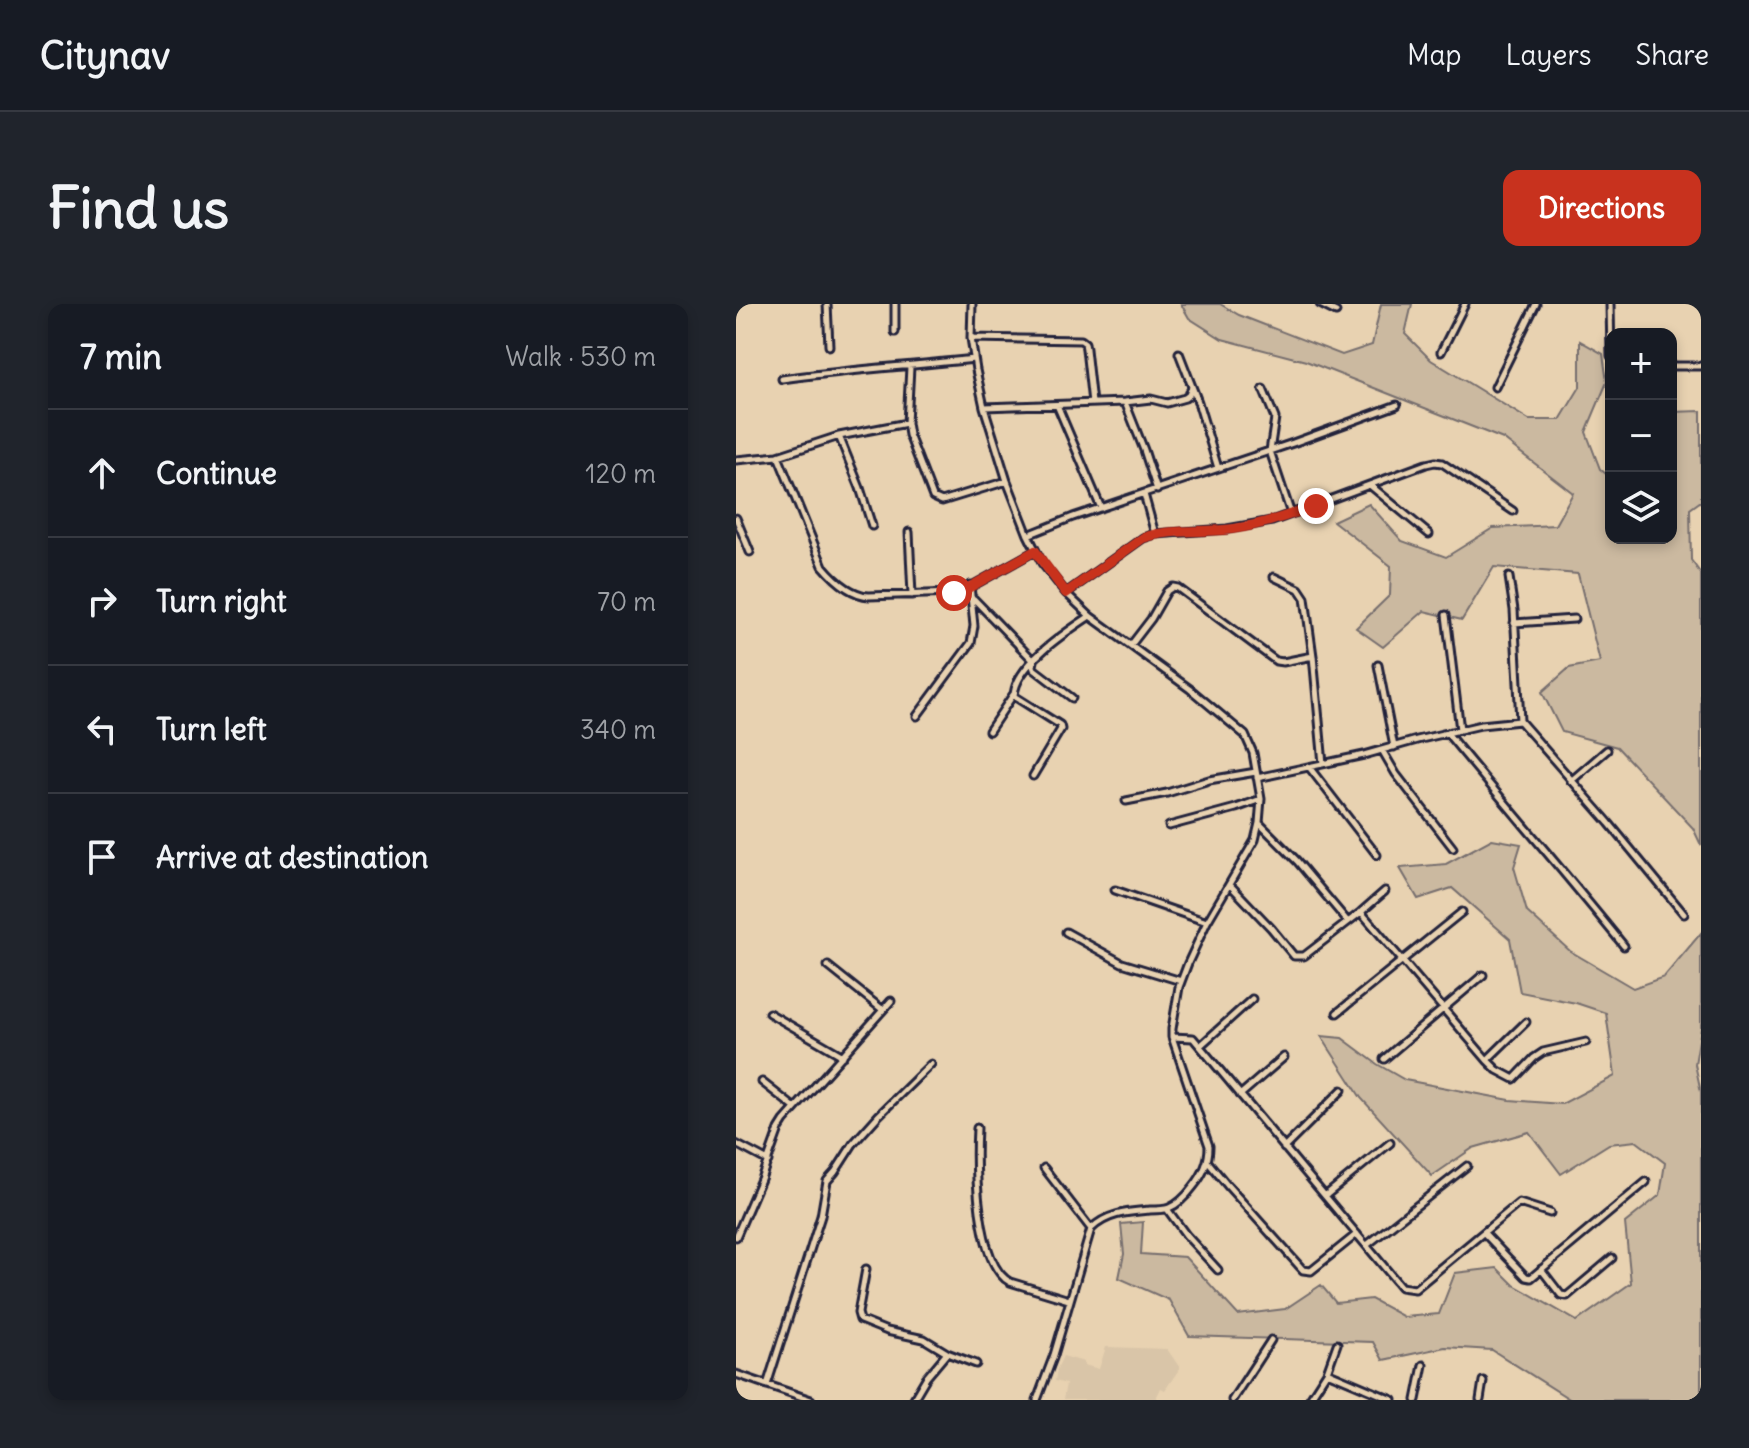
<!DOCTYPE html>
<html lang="en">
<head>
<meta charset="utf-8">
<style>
	:root { --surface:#171b24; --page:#20242c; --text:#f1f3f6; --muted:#9ea1a6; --line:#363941; --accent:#c8321e }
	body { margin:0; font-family:Delius,sans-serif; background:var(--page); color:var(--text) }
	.controls { position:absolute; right:24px; top:24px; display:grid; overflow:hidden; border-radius:16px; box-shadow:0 4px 12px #0003 }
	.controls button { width:72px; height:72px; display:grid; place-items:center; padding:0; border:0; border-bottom:2px solid var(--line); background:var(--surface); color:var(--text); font:40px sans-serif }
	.stop { position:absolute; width:24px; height:24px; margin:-18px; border:6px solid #c8321e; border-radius:50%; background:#fff }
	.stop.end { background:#c8321e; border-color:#fff; box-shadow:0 2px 8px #0008 }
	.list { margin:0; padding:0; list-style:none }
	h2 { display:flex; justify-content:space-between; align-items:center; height:104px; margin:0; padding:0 32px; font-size:34px }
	h2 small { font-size:26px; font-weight:400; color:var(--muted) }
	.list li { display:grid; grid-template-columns:52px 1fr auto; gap:24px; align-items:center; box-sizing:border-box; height:128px; padding:0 32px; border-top:2px solid var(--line) }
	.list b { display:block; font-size:30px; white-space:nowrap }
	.list em { font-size:26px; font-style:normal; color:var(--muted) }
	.icon { flex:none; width:44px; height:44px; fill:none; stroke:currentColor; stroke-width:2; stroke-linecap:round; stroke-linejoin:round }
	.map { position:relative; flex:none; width:965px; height:1096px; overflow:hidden; border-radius:16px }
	header { display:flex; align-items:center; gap:48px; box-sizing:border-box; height:112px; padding:0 40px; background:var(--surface); border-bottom:2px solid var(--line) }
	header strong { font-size:38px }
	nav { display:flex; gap:44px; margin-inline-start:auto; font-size:28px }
	.intro { display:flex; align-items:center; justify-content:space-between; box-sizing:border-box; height:192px; padding:0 48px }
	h1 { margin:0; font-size:56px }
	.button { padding:20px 36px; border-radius:16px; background:var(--accent); color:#fff; font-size:28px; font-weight:700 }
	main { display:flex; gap:48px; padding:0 48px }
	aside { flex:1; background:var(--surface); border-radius:16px; box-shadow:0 4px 12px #0003 }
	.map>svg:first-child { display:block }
</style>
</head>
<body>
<header>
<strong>Citynav</strong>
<nav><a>Map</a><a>Layers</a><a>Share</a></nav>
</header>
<div class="intro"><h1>Find us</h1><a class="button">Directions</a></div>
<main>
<aside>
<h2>7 min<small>Walk · 530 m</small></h2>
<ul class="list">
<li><svg class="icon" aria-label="ahead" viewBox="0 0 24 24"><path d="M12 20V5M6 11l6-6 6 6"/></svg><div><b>Continue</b></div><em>120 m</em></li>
<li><svg class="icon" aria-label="right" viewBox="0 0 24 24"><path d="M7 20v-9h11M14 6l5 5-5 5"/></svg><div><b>Turn right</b></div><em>70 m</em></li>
<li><svg class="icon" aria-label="left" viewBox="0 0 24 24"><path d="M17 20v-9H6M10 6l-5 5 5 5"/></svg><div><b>Turn left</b></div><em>340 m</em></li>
<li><svg class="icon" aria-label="arrive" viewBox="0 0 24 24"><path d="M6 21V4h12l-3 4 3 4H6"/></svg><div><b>Arrive at destination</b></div></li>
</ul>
</aside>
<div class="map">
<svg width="965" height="1096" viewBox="0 0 965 1096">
	<rect width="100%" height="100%" fill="#e8d2b1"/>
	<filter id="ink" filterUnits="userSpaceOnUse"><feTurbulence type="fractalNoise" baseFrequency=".0125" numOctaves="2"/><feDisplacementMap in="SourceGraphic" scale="16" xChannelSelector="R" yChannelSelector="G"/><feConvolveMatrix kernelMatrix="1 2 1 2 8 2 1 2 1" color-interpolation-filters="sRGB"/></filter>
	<g filter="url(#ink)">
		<!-- built -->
		<path fill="#d9c5a8" d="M370,1043l61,2 13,19 -15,22 -4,-2 -6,12h-92l3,-16 -11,-3 2,-12 6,-13 21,6v3l15,4z"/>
		<!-- green -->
		<path fill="#cbb9a0" stroke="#766e6e" stroke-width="2" d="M445,0h39l19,11 103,40 30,-10 9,-41h31l-7,30 26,26 98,60h31l20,-33v-46l23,13 4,28 -21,50 14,37 11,9v60h60v-126l30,-1v90l-11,8 1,51 10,14v271l-8,-17 -76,-81 -55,-15 -20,-40 27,-24 31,-6 -22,-88 -84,-7 -32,53 -38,-9 -41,36 -27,-19 34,-33 1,-29 -58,-45 36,-17 33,37 44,16 47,-29 62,-3 18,-32 -70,-54 -197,-78 -84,-22 -33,-21z
			M756,535l29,5 -7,23 13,45 43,39 63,37 31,-11 37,-44v95l-6,36 6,28v308h-130l-79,-50 -47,-3 -62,13 -10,-18 -184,-6 -20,-36 -50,-22 5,-24 -3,-30 22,-2 -2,32 44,3 53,58 47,-6 36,-24 15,18 35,-4 33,18 35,-3 16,-41 42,-5 17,17 63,36 54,-38 -6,-60 35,-28 5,-32 -29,-22 -27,3 -48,30 -32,-42 -56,16 -41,28 -71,-78 -40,-62 21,2 35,26 28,16 105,20 52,4 53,-28 -9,-63 -30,-10 -56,-11 -10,-53 -58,-51 -34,11 -18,-31 46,-4z"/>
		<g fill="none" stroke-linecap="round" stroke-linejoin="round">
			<defs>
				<path id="minor" d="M91,0l2,42
					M159,0v28
					M236,0l-1,34 5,32 8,37 23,74 21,54 14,28 24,30 24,23 100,73 55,46 8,18 8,46 -2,24 -4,17 -48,82 -19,41 -9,24 -7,42v8l37,109c0,15 -6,29 -16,41 -6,8 -14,17 -24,21 -5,2 -13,2 -19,2 -22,2 -43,3 -59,19l-37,126 -17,45
					M584,0l16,8
					M874,0l1,52
					M235,34l110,2 4,3 1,6 6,54
					M705,48l24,-48
					M443,49l19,49 20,66
					M935,62h30
					M174,63l-3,56 2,12 24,62 9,4 65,-20
					M46,75c64,-9 128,-13 192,-20
					M759,83l41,-83
					M527,85l12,29 -5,33 21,63
					M389,98l19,48 13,40
					M321,101l44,103
					M248,103l141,-5 26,-3 16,4 18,-5 4,-3 3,-8
					M103,132l21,52 12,38
					M42,152l45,110c11,13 28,29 46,30l85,-3 7,-1 74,-41
					M0,156l42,-4 61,-20 68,-13
					M635,182l58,48
					M408,190l11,40
					M0,214l14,34
					M173,228l3,63
					M292,231l45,-18 220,-74 104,-38
					M538,273l25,12 6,9 8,58 10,108
					M773,273l5,33 6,111
					M330,289l77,-55 12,-4 72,-5 45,-8 154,-57 9,-2 7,1 71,48
					M238,295l60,62 -1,5 1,3 38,29
					M710,311l14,115
					M778,319l60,-4
					M395,341l20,-26 16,-28 6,-4 5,1 98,73 7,1 30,-6
					M642,361l16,82
					M181,412l54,-73 3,-17 -4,-41
					M253,427l24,-36
					M711,429c59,72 119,141 177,213
					M646,446l14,24 57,74
					M573,463l68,88
					M297,472l28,-47 -1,-4 -46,-29c1,-31 52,-64 76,-80
					M521,474l107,-23 53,-15 64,-15 39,-4 89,102 75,91
					M835,477l36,-31
					M390,497l41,-8 42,-13 47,-8
					M524,520l37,37 51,61
					M433,522l67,-18 25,-9
					M494,581l41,43 23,28h10l57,-44 24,-21
					M379,586l92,32
					M625,608l126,148 10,10 17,9 20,-21 9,-6 43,-10
					M330,628l56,31 59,18
					M92,662l55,44
					M33,709l74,43
					M601,709l125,-101
					M436,733l21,1 208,249 14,2 104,-86 31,10
					M464,742l52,-47
					M648,755l99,-84
					M751,756l39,-38
					M26,778l33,26
					M504,791l44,-38
					M241,824c-2,35 -1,136 33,154l59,18
					M0,840l32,17
					M548,844l58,-58
					M472,858l19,23 76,85 8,1 46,-37
					M308,864l47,61
					M589,892l65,-53
					M431,905l19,26 32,35
					M748,929l42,44 5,1 115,-96
					M0,933l25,-58 18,-50 5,-8 107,-120
					M631,941l100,-79
					M130,965l-8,44 2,7 27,11 37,8 23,14 29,11
					M805,965l20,26 6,1 45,-38
					M591,1068l66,28
					M0,1070l75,26
					M31,1081l54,-169 6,-35 8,-9 18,-28 26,-29 52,-51
					M177,1096l13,-22 21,-25
					M496,1096l39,-60
					M573,1096l18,-28 10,-28
					M680,1096l7,-35
					M744,1096l3,-19"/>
			</defs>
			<!-- minor casing -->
			<use href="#minor" stroke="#22223b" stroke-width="11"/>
			<!-- minor -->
			<use href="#minor" stroke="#e8d2b1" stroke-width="5"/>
		</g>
	</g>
	<g fill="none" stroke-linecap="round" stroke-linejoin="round" filter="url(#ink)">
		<!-- route -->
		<path stroke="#c8321e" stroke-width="10" d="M218,289l7,-1 74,-41 31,42 77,-55c25,-9 54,-6 81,-8 32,-3 62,-14 92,-24"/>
	</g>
</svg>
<div class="controls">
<button>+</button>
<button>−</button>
<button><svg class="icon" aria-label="layers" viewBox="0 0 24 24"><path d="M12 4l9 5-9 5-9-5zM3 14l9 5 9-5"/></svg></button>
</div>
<div class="stop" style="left:218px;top:289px"></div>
<div class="stop end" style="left:580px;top:202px"></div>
</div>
</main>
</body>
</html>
